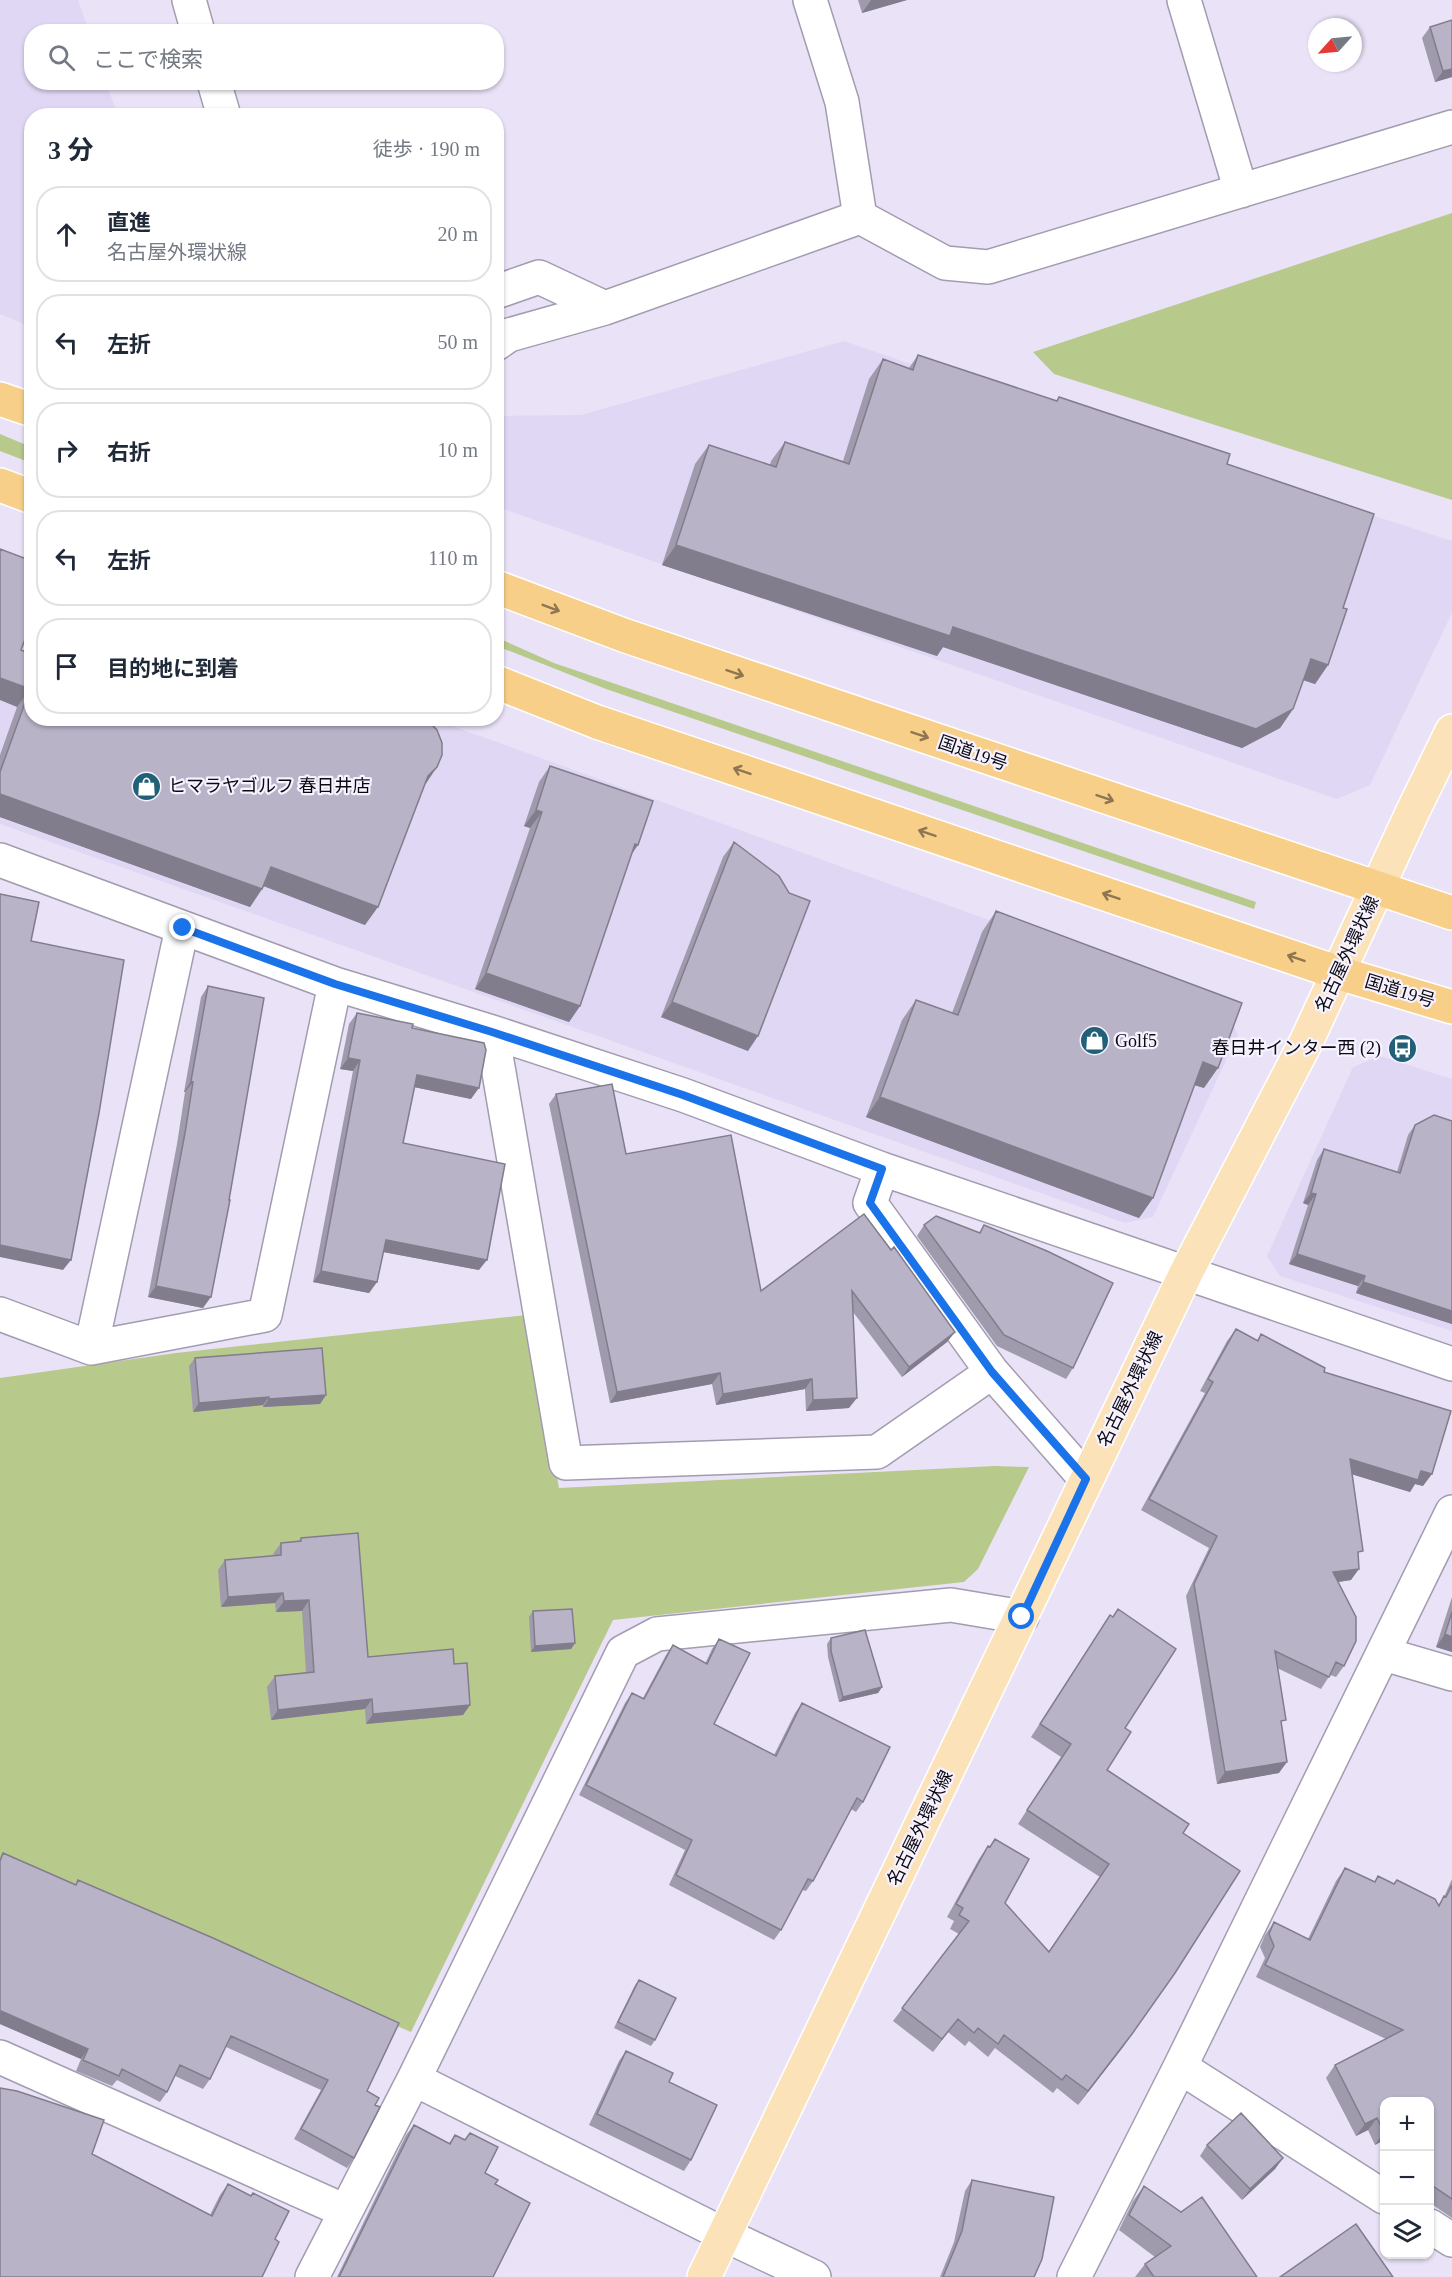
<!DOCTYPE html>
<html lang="ja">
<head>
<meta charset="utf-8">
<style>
	:root { --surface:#fff; --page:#f2f2f3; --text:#1f2937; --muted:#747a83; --line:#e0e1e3 }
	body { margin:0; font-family:"Times New Roman","Noto Sans JP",serif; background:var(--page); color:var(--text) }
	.controls { position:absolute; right:18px; bottom:18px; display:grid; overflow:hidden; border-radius:12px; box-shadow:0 2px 4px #0004 }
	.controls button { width:54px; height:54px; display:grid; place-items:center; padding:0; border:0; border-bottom:2px solid var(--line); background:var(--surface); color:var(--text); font:30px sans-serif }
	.compass { position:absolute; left:1308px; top:18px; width:54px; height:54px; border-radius:50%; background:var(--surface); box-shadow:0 2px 4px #0004; rotate:243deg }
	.stop { position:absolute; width:18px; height:18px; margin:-14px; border:4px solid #1a73e8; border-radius:50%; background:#fff }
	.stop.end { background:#1a73e8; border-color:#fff; box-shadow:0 2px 6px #0008 }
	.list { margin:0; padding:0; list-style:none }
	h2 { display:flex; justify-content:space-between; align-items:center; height:78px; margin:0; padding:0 24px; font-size:26px }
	h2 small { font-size:20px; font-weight:400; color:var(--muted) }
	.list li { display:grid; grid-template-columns:39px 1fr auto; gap:18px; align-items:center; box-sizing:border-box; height:96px; margin:0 12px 12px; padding:0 12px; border:2px solid var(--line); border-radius:24px }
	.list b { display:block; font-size:22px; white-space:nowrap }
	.list p { margin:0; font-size:20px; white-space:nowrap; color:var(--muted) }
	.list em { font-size:20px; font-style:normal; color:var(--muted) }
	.icon { flex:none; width:33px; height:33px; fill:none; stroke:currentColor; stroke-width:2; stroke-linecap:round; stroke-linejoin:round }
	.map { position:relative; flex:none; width:1452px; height:2277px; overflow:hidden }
	.search { position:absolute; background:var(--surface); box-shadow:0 2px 4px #0004; left:24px; top:24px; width:480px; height:66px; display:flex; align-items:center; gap:15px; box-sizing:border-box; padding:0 21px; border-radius:24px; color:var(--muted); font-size:22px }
	.panel { position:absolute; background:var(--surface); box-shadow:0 2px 4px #0004; left:24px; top:108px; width:480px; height:618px; border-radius:24px }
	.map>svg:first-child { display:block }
</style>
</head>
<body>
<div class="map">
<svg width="1452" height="2277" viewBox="0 0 1452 2277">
	<rect width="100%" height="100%" fill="#eae3f8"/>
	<!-- built -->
	<path fill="#e0d7f4" d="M0,0h78l11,31 -57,1v50l74,1 12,32 -86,1 -1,211 -31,-13z
		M844,341l180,62 428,138v72l-82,172 -33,14 -840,-292v-91l84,-1z
		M0,562l31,11 1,145 401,1 791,286 14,30 -85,182 -28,6 -1125,-399z
		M1380,1056l72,23v252l-172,-55 -13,-20 86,-189z"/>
	<!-- green -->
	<path fill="#b8c98c" d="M1452,213v287l-398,-126 -21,-22z
		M0,434l31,13v16l-31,-12z
		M496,637l58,26 702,239 -2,7 -648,-220 -109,-43z
		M527,1315l32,173 435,-22 35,1 -51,102 -14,13 -351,38 -202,412 -411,-175v-479l176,-25z"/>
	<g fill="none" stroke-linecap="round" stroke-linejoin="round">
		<defs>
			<path id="minor" d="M189,0l9,32
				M810,0l32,102 18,115
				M1184,0l57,191
				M214,82l10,34
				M496,292l43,-15 66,31
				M496,344l13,-9 96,-27 255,-91 85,46 43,4 464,-140
				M0,860l335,124 157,48 191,63 199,74 570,195
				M492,1032l74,431 311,-11 115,-80
				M882,1169l-12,34 122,169 94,107
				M0,1314l91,34 174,-33 70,-331
				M91,1348l91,-420
				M1384,1654l68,20
				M0,2057l345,154
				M1180,2067l204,130
				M414,2079l311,156 89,42
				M1430,2226l22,14
				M312,2277l102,-198 209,-427 34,-18 294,-29 71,12
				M1074,2277l106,-210 272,-555"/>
			<path id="major" d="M704,2277l482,-1004 121,-233 105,-227 40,-82"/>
			<path id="highway" d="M0,399l32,11
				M0,485l32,12
				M496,587l130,49 826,277
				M496,682l101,40 742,251 113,34"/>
		</defs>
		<!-- minor casing -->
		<use href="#minor" stroke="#a29cb0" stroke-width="36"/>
		<!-- major casing -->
		<use href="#major" stroke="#fff" stroke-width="36"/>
		<!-- highway casing -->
		<use href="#highway" stroke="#fff" stroke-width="36"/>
		<!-- minor -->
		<use href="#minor" stroke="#fff" stroke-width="33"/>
		<!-- major -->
		<use href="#major" stroke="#fbe2b8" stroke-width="33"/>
		<!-- highway -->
		<use href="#highway" stroke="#f8cf89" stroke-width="33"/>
	</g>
	<!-- wall -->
	<path fill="#9f9aac" d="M858,0h49l-45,13z
		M1430,27l22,50 -17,5 -13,-44z
		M918,355l138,46 3,-4 168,67 116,144 -15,57 -13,19 -12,-4 -10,29 -13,19 -38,20 -299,-101 -6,9 -275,-91 33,-101 14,-19 61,20 1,-4 14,-19 58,19 26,-82 14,-20 26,9z
		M21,650l11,4v64l393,66 -60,141 -101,-39 -14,21 -250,-90v-62l17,-48z
		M550,766l30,240 -11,16 -94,-33 55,-161 -6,-2 15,-44z
		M734,842l14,209 -87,-34 62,-160z
		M996,911l208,177 -10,-3 -41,113 -14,20 -273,-101 36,-97 14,-20 36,13 30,-81z
		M208,986l-5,322 -55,-11 29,-153 8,-52h-1l17,-95z
		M357,1013l55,15 59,71 -57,-12 -11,56 76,127 -96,-18 -6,30 -8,11 -56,-11 40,-211 -13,-2 9,-45z
		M556,1094l70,60 135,137 103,-77 91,118 -8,10 -45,35 -49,-65 -4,96 -43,3 -1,-22 -89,16 -4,-21 -102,19 -61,-299z
		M1452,1121v203l-96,-31 2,-7 -69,-22 19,-59 -5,-2 14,-43 7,-11 73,23 11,-37 7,-10z
		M924,1225l55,8 5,-8 89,143 -7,11 -69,-33 -80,-110z
		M1236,1329l21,11 4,-6 63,38 99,114 -8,-2 -5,8 -58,-18 6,84 -7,22 -13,2 6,84 -8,11 -6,-2 -9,14 -44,-21 4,59 -2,46 -62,11 -31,-188 23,-48 -68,-38 64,-117 -5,-2 27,-50z
		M195,1358l131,37 -6,9 -57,3v-2l-70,7 -4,-46z
		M301,1538l67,119 86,7 16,41 -7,10 -97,9 -1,-15 -94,11 -4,-33 8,-11 31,-3 -4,-62 -26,1 -1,-9 -54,4 -3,-37 7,-10 49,-4 -1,-2 8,-11 17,-1z
		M1452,1597v55l-16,-5z
		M533,1611l42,32 -4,6 -40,3 -2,-35z
		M1110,1615l15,113 -18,42 76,63 -60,214 -45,58 -21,-17 -4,5 -58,-45 -7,9 -19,-16 -4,5 -17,-14 -15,20 -40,-31 66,-87 -9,-5 4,-8 -7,-4 32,-58 9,-13 17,57 44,48 51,-74 -82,-53 43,-67 -30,-20z
		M831,1638l51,49 -4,6 -39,9 -11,-45 -1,-13z
		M719,1639l-5,85 60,31 21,-42 7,-10 61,99 -7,10 -5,-3 -38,72 -7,10 -4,-1 -21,40 -7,10 -105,-55 16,-35 -106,-55 46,-92 7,-10 11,5 23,-43 7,-10 32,19 7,-15z
		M3,1853l72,32 3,-5 289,211 8,14 -21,53 -7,10 -53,-29 27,-49 -95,-43 -16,32 -7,10 -28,-13 -8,16 -7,10 -43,-22 -5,6 -36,-15 5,-12 -81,-35v-166z
		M1345,1868l29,14 4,-6 60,29 6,-8 8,-18v339l-22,-15v-101h-46v44l-2,-5 -7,4 -7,-15 -12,6 -30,-58 9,-13 51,-26 -130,-62 9,-19 -5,-11 5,-12 9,-13 34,17 28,-58z
		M639,1980l16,60 -4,6 -37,-18 21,-43z
		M626,2051l43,31 22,78 -7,11 -95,-46 30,-64z
		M414,2125l35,18 6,-8 10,5 5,-7 15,40 10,11 -2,93h-156l69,-142z
		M1207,2145l76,13 -8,11 -33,31 -42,-44z
		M92,2154l118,61 10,-20 8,-11 23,12 2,-3 22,46 -13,38z
		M972,2180l62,97h-94l14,-35 11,-51z
		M1144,2186l113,91h-122l10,-13 10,-7 -36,-27 14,-29z"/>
	<!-- shaded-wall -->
	<path fill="#827d8c" d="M871,0h36l-45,13z
		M1452,69v8l-17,5 8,-11z
		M676,545l277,82 340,82 -13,19 -38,20 -299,-101 -6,9 -275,-91z
		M1311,659l17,6 -13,19 -18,-6z
		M0,678l30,11 -13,18 -17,-7z
		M437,767l-12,18 3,-9z
		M0,794l262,95 -12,18 -250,-90z
		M536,810l6,2 -12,16 -6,-2z
		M635,844l3,1 -11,16z
		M271,867l107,40 -13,18 -107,-41z
		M486,973l94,33 -11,16 -94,-33z
		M672,1002l86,34 -10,15 -87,-34z
		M348,1058l12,2 -7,11 -13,-2z
		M1203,1062l15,6 -14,20 -16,-5z
		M417,1075l62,13 -8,11 -62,-13z
		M191,1081l2,1 -8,10h-1z
		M880,1097l273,101 -14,20 -273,-101z
		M1311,1193l5,1 -8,11 -5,-2z
		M386,1240l101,20 -8,10 -101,-19z
		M0,1245l71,15 -8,10 -63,-13z
		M1297,1254l68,22 -7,10 -69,-22z
		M321,1271l56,11 -8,11 -56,-11z
		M1363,1282l89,29v13l-96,-31z
		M156,1286l55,11 -8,11 -55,-11z
		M955,1332l-8,10 -45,35 7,-10z
		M720,1373l-8,11 -102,19 7,-11z
		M812,1379l-7,10 -89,16 7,-11z
		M326,1395l-6,9 -57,3 6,-8z
		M269,1397l-6,8 -70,7 6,-9z
		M857,1398l-8,10 -43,3 7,-11z
		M1350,1459l71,12 11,3 -9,12 -8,-2 -5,8 -69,-21z
		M1359,1569l-8,11 -26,4 8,-12z
		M283,1593l-8,10 -54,4 7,-10z
		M309,1600l-7,11 -26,1 8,-11z
		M1445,1634l7,3v15l-16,-5z
		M575,1643l-4,6 -40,3 4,-6z
		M882,1687l-4,6 -39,9 4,-5z
		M372,1699l-7,10 -94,11 7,-10z
		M470,1705l-7,10 -97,9 7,-10z
		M1287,1762l-8,11 -62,11 8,-12z
		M1,2011l87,38 -7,10 -81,-35v-11z
		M958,2019l-10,13 -15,20 9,-13z
		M1132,2034l-9,13 -45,58 10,-14z
		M1377,2118l-9,12 -12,6 9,-12z
		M1384,2132v5l-2,4 -7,4z
		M1283,2158l-8,11 -33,31 8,-11z"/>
	<!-- building -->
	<path fill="#b9b3c8" stroke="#827d8c" stroke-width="1.5" d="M1452,20v49l-9,2 -13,-44z
		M918,355l139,46 2,-4 171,57 -3,10 147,50 -31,94 4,1 -19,56 -17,-6 -18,50 -37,20 -303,-102 -3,9 -274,-91 33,-100 67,22 9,-25 64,22 34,-105 30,11z
		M0,549l32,12v60l-11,29 11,4v64h389l7,3 9,9 5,13v12l-5,12 -9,9 -50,131 -107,-40 -9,22 -262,-95v-22l30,-83 -30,-11z
		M550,766l103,35 -15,44 -3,-1 -55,162 -94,-33 56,-161 -6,-2z
		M734,842l45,34 10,17 21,8 -52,135 -86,-34z
		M0,894l39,8 -8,39 93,19 -25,153 -28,147 -71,-15z
		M996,911l246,92 -24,65 -15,-6 -50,136 -273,-101 36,-97 42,15z
		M208,986l56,12 -35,202h1l-19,97 -55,-11 29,-153 8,-51 -2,-1z
		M357,1013l56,11 -1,4 72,15 2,7 -7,38 -62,-13 -14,68 102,21 -18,96 -101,-20 -9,42 -56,-11 39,-211 -12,-2z
		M612,1084l14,70 105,-19 30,156 103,-77 27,36 3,-3 61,85 -46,35 -57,-76 5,107 -44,2 -1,-21 -89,15 -3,-21 -103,19 -61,-298z
		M1434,1115l18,6v190l-89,-29 2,-6 -68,-22 19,-60 -5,-1 13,-44 76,24 15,-48z
		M936,1216l44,17 4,-8 63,26 66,32 -40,85 -69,-33 -80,-110z
		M1236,1329l22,12 3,-7 64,34 -1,4 127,39 -19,63 -11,-3 -3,9 -68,-21 13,92 -5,1 1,17 -26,3 23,45v24l-12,25 -8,-4 -7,15 -54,-26 11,69 -5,1 6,41 -62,10 -31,-188 23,-48 -68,-37 64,-117 -5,-3z
		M322,1348l4,47 -57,4v-2l-70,6 -4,-45z
		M358,1533l10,124 85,-8 1,15 13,-1 3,42 -97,9 -1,-15 -94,11 -3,-34 39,-4 -5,-72 -25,1 -1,-8 -55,4 -3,-37 56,-5v-12l20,-2v-3z
		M572,1609l3,34 -40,3 -2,-35z
		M1118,1609l58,40 -51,79 6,4 -24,38 82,54 -6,9 57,38 -65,102 -43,61 -44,57 -22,-16 -4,5 -58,-45 -6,9 -20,-16 -4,5 -16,-14 -16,20 -40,-31 67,-87 -10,-6 4,-7 -7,-4 32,-58 2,1 5,-8 34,20 -24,44 44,49 60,-88 -82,-54 44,-66 -31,-20 70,-109 3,2z
		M1452,1612v25l-7,-3z
		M865,1630l17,57 -39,10 -12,-46v-13z
		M719,1639l31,14 -36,71 62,32 26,-53 88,44 -27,55 -6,-4 -44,83 -5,-2 -27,51 -105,-55 16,-35 -106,-55 46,-92 12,6 29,-54 34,19z
		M3,1853l73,32 2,-5 135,58 186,85 -32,68 12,7 -4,7 5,2 -26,51 -53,-29 27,-49 -97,-44 -21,43 -30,-14 -13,27 -45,-23 -3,7 -36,-16 5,-11 -87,-38h-1v-150z
		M1345,1868l30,14 3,-6 16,8 3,-4 38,19 4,7 5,-10 2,1 6,-12v314l-22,-15v-82h-46v30l-7,-14 -12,6 -30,-59 68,-35 -138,-65 9,-19 -5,-12 5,-12 36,18z
		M639,1980l37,18 -21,42 -37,-18z
		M626,2051l47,22 -4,9 48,23 -26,55 -94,-46z
		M0,2088l17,3 87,29 -12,34 120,62 16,-32 23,12 2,-3 36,18 -14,28 4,3 -17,35h-262z
		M1241,2113l42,45 -33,31 -43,-44z
		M414,2125l36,19 5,-9 10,5 5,-7 28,14 -13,26 13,7 -3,4 35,19 -37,74h-154z
		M972,2180l82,17 -12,62 -8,18h-91l19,-46z
		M1144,2186l37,26 21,-15 55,80h-103l-9,-13 26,-18 -42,-31z
		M1356,2224l37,53h-113z"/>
	<!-- one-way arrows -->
	<defs><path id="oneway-shaft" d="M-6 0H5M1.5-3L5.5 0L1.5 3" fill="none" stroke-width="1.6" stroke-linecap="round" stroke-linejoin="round" transform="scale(1.5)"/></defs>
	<g stroke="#8e7653">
		<use href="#oneway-shaft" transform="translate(551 608) rotate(21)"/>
		<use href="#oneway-shaft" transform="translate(735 673) rotate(19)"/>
		<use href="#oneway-shaft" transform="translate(920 735) rotate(19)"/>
		<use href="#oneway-shaft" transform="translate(742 771) rotate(-161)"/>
		<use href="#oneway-shaft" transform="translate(1105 798) rotate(19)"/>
		<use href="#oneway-shaft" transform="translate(927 833) rotate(-161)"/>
		<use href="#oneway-shaft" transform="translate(1111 896) rotate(-161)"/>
		<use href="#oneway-shaft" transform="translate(1296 958) rotate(-161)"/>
	</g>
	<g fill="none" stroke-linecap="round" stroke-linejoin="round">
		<!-- route -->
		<path stroke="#1a73e8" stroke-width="8" d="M183,928l152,56 157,48 191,63 199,74 -12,34 122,169 94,107 -64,138"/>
	</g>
	<!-- icons -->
	<defs>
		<symbol id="shop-disc" viewBox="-11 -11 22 22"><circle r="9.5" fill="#216076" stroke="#f6f2ff"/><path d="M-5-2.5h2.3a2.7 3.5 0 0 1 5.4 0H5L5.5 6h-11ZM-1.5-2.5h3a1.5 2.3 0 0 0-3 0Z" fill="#fff"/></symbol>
		<symbol id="bus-disc" viewBox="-11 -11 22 22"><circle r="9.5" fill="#216076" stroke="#f6f2ff"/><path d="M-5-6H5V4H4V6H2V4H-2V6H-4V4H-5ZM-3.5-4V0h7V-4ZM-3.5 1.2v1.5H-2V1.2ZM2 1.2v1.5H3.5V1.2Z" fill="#fff"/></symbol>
	</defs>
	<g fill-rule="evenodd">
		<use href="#shop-disc" x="130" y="770" width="33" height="33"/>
		<use href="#shop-disc" x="1078" y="1024" width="33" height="33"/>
		<use href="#bus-disc" x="1386" y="1032" width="33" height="33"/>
	</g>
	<g text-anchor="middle" stroke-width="4.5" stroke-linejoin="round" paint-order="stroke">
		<!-- street labels -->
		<g font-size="18" fill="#0c0a11" stroke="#f6f2ff">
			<text transform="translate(973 753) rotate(19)" y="6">国道19号</text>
			<text transform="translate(1347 954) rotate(-65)" y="6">名古屋外環状線</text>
			<text transform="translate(1400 991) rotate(17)" y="6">国道19号</text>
			<text transform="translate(1130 1389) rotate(-64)" y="6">名古屋外環状線</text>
			<text transform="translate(920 1828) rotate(-64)" y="6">名古屋外環状線</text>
		</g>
		<!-- poi labels -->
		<g font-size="18" fill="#0c0a11" stroke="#f6f2ff" text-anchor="start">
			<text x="168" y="792">ヒマラヤゴルフ 春日井店</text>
			<text x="1115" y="1047">Golf5</text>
			<text x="1381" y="1054" text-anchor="end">春日井インター西 (2)</text>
		</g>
	</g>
</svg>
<div class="controls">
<button>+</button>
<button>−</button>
<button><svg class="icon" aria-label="layers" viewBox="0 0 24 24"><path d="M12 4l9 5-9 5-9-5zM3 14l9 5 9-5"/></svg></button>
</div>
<svg class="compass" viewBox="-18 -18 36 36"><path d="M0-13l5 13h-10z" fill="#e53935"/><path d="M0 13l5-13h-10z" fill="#747a83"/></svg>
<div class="stop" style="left:1022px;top:1617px"></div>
<div class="stop end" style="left:183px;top:928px"></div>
<div class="search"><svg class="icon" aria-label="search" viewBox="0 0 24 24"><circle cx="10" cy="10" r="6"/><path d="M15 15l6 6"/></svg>ここで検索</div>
<section class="panel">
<h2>3 分<small>徒歩 · 190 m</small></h2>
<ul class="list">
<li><svg class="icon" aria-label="ahead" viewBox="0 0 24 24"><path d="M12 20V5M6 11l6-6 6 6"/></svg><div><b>直進</b><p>名古屋外環状線</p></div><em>20 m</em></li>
<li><svg class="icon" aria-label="left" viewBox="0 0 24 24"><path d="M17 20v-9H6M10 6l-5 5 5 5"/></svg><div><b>左折</b></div><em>50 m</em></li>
<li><svg class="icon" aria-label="right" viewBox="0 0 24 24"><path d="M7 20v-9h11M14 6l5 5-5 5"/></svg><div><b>右折</b></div><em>10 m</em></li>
<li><svg class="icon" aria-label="left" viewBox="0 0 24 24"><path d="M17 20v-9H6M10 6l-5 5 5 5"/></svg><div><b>左折</b></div><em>110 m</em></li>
<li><svg class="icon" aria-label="arrive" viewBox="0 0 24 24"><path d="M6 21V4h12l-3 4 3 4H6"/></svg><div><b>目的地に到着</b></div></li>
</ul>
</section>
</div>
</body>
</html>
